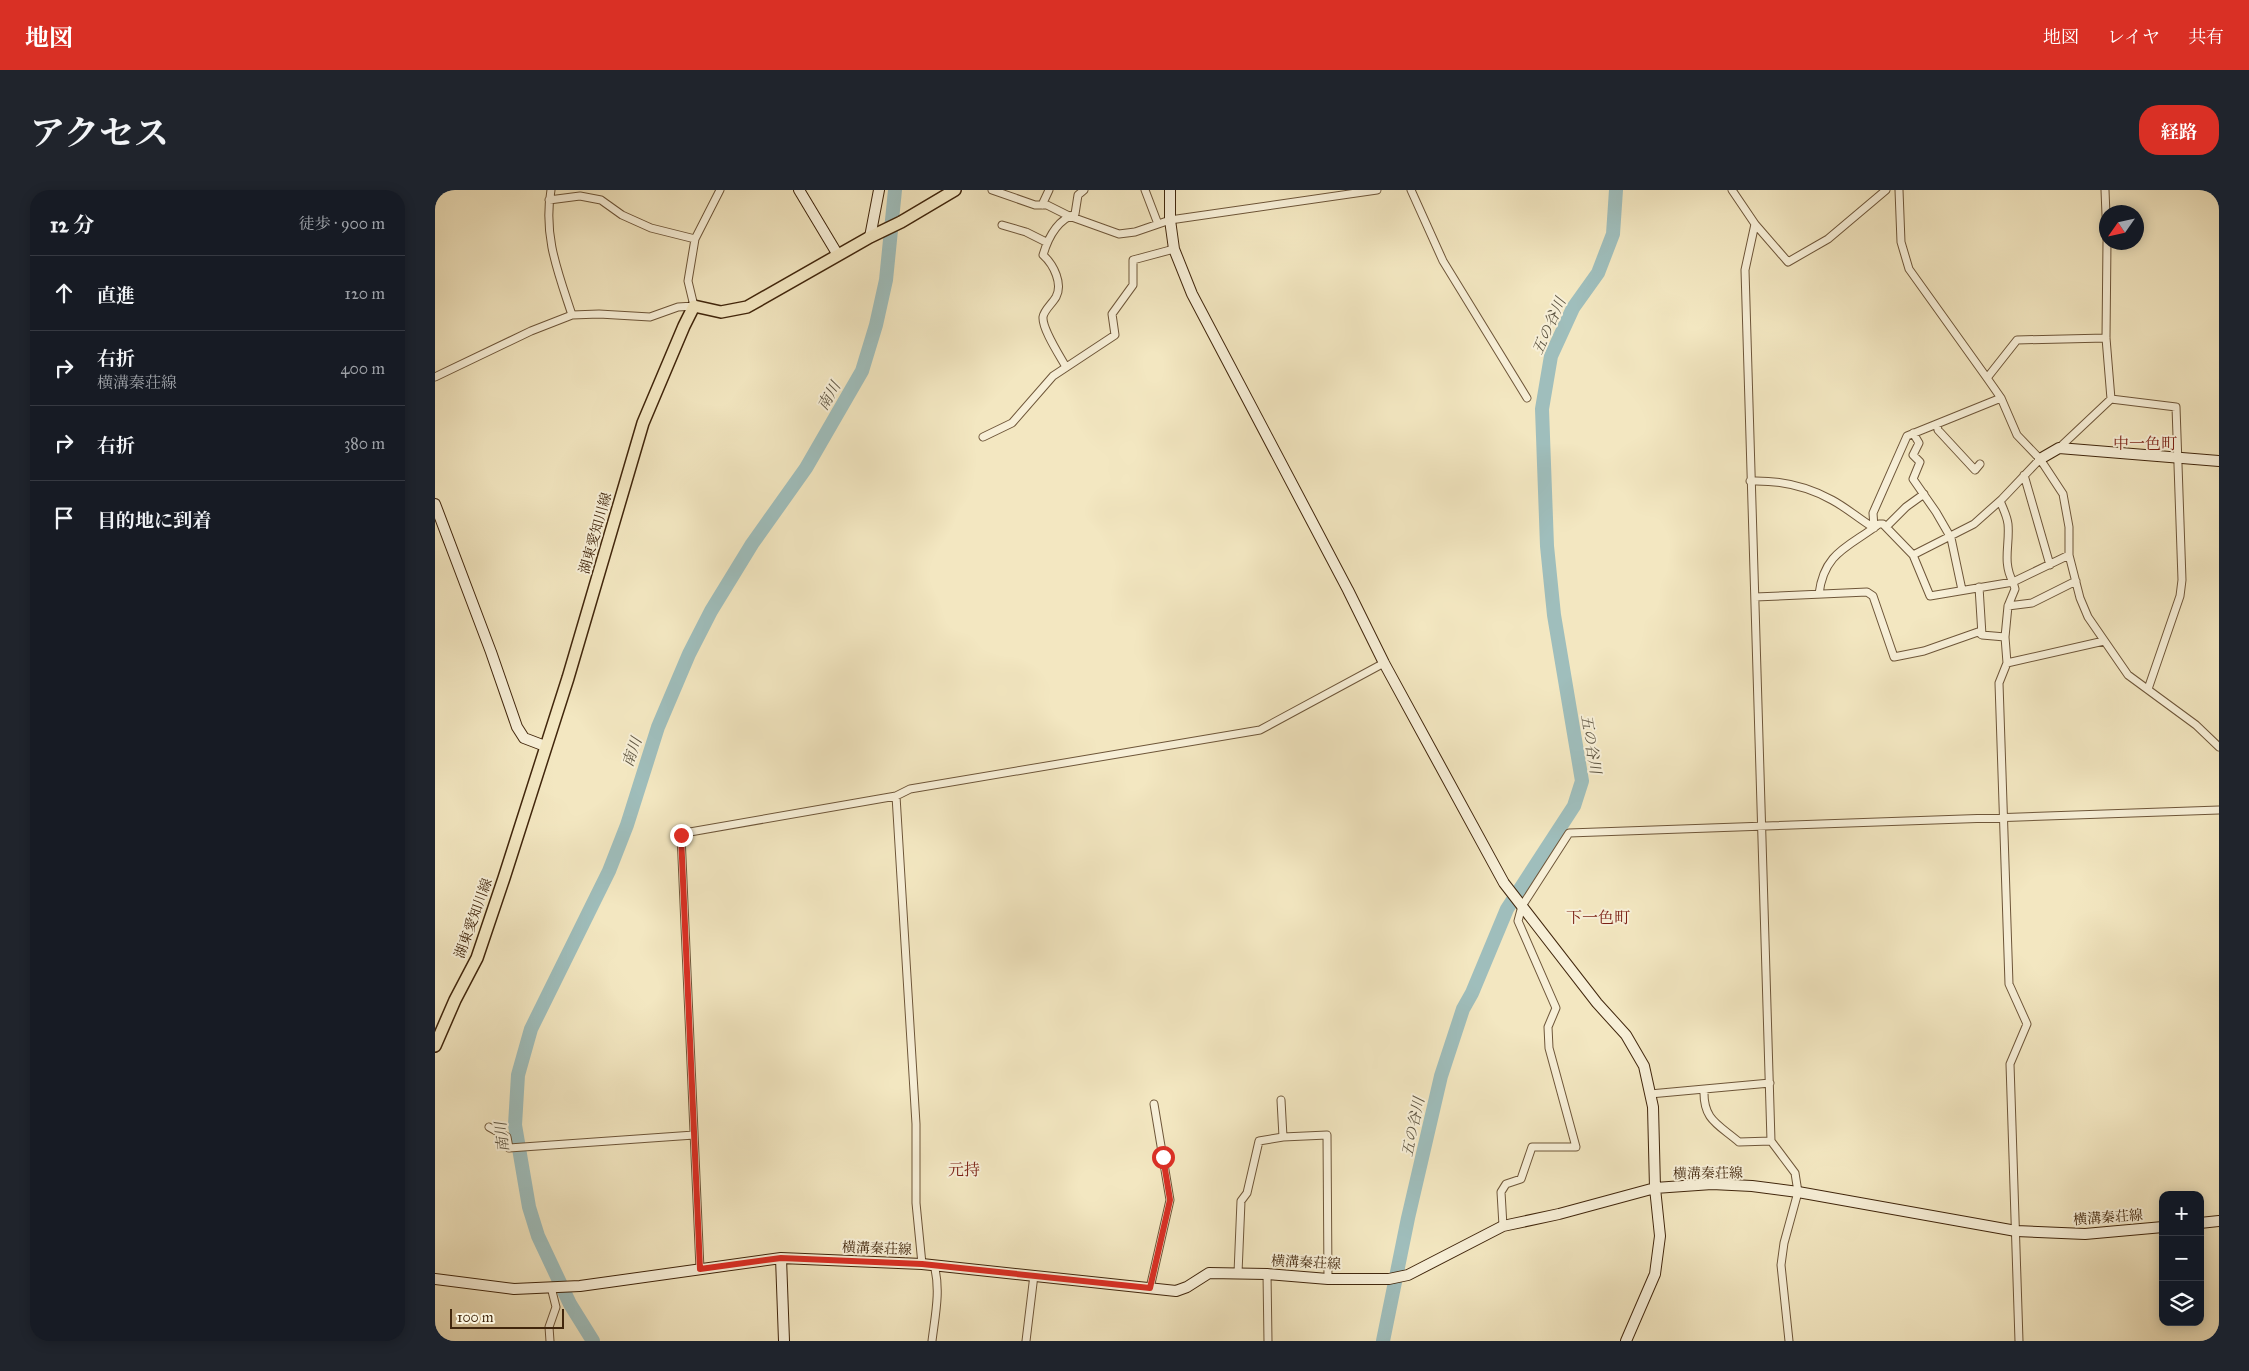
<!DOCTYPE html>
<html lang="ja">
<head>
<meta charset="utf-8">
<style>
	:root { --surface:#171b24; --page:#20242c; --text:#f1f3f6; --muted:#9ea1a6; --line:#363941; --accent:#d93025 }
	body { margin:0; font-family:"IM FELL Great Primer","Noto Serif JP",serif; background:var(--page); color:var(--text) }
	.controls { position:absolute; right:15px; bottom:15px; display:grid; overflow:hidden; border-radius:10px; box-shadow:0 2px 12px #0003 }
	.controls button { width:45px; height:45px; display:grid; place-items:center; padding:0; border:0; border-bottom:1px solid var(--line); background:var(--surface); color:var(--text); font:25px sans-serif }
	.compass { position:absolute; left:1664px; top:15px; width:45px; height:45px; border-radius:50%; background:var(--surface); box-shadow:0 2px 12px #0003; rotate:236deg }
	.scale { position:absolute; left:15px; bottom:12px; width:114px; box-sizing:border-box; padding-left:5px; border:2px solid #41260c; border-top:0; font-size:14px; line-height:18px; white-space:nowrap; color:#41260c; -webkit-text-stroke:4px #f7efd7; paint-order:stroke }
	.stop { position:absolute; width:15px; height:15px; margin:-11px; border:4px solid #d93025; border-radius:50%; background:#fff }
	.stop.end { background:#d93025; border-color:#fff; box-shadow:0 1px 5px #0008 }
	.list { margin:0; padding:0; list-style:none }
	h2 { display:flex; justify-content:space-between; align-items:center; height:65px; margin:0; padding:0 20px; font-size:21px }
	h2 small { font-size:16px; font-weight:400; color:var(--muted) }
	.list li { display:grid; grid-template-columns:32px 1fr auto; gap:15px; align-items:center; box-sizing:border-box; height:75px; padding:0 20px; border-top:1px solid var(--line) }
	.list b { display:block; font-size:19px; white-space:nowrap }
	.list p { margin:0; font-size:16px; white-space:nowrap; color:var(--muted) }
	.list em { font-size:16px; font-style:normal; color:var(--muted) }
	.icon { flex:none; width:28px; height:28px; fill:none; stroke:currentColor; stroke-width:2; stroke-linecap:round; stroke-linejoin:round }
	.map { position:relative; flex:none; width:1784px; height:1151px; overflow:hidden; border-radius:20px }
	header { display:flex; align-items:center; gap:30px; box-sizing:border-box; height:70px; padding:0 25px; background:var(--accent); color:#fff }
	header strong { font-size:24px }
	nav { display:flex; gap:28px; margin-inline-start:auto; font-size:18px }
	.intro { display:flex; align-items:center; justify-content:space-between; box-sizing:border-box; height:120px; padding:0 30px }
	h1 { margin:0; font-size:35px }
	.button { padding:12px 22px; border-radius:20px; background:var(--accent); color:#fff; font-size:18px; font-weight:700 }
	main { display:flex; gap:30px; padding:0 30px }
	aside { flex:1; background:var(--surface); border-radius:20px; box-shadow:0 2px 12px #0003 }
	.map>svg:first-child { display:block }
</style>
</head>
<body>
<header>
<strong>地図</strong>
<nav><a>地図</a><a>レイヤ</a><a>共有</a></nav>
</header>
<div class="intro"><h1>アクセス</h1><a class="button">経路</a></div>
<main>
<aside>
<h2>12 分<small>徒歩 · 900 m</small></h2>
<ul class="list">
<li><svg class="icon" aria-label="ahead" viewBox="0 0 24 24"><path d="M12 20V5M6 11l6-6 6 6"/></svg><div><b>直進</b></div><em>120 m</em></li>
<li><svg class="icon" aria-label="right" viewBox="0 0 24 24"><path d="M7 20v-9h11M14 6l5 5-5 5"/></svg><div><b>右折</b><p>横溝秦荘線</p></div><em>400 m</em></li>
<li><svg class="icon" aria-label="right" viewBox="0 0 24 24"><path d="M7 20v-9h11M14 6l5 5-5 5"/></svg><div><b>右折</b></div><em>380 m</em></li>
<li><svg class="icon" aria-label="arrive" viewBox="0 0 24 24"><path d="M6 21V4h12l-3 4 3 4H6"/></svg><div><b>目的地に到着</b></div></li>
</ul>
</aside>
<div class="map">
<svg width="1784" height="1151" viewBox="0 0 1784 1151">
	<rect width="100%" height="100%" fill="#f3e7c1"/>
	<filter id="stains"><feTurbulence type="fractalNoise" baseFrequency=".004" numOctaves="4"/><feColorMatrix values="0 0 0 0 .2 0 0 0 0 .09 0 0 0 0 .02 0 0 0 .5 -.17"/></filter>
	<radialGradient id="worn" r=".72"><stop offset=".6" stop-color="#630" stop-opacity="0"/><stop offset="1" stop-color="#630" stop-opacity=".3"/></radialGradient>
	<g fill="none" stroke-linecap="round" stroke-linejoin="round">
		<!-- river -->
		<path stroke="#9fbebc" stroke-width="14" d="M158,1151l-23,-37 -32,-68 -9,-29 -14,-82 3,-50 13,-46 78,-158 18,-46 31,-98 31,-73 22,-43 41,-67 54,-76 56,-97 14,-46 10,-45 9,-90
			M948,1151l25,-123 33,-142 22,-67 9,-16 35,-84 67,-103 8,-25 -28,-166 -7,-69 -5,-137 9,-53 22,-48 25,-35 15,-39 3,-44"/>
		<defs>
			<path id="street" d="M116,0c-8,46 7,82 21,125
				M557,0l43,15h12l22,11 50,18 16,-2 35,-12 207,-30
				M710,0l13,34
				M976,0l32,71 84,137
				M1297,0l23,34 -10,46 26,871 24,32 3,19 -14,51 -3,22 8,76
				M1464,0l2,52 8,27 78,109 14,20 16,37 23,24 23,35 6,33v28l11,43 8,19 40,58 68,50 23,22
				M1670,0l2,50
				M114,10l31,-4 21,4 21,15 29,13 44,11
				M607,15l7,-15
				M1320,34l33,38 40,-23 58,-49
				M567,35l24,7 20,10
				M631,177c-6,-11 -24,-38 -23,-50 1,-7 9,-13 13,-20 7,-13 -2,-32 -13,-42 5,-17 14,-35 32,-41l3,-19 6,-5
				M0,187l96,-46 41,-16 27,-1 51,3 28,-10 16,-1 -6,-25 7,-42 25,-49
				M1552,188l30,-38 89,-2
				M1676,209l65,8 6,173 -2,16 -32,93
				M1502,234l1,6 37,40 5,-6
				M1478,243l6,10 -6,12 7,7 -7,17 23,33 15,26 11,52
				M548,247l29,-14 41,-47 62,-41 -3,-21 21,-29v-25l41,-11
				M1624,258l52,-49 -5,-61 1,-96
				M1589,285l26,90
				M1315,291c29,-1 57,5 82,19 15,8 27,19 42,28
				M1451,337l20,-20 18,-13
				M1439,338l-1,-15 34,-77 94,-38
				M1478,365l61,-31 28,-25 38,-40
				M1544,397l3,48
				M1384,404c5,-42 30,-47 60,-70h4l30,31 17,41 83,-14c-11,-20 -3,-37 -5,-58 -1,-8 -5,-16 -8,-23
				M1320,407l112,-5 6,4 21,61 30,-6 54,-19 4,3 23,2 2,26 -8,20 10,301 18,40 -17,40 9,277
				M1573,416l24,-3 44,-22
				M1570,447l3,-31 7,-17 -2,-7 56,-27
				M1572,473l97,-22
				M461,606l20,328v79l6,61
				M1269,900c-1,30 14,34 35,52l32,-1
				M1215,904l120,-11
				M846,910l2,37 44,-2 1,144
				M54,937l18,10 2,11 185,-13
				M1068,1036l-2,-34 5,-8 15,-5 11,-32h44l-27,-99 -1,-21 8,-19 -38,-87 4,-15 47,-73 650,-23
				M265,1079l-19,-434 9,-3 206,-36 14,-7 350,-59 124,-67
				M803,1083l3,-72 6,-8 12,-52 24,-4
				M832,1084l1,67
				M715,1098l20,-88 -16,-96
				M115,1151l-1,-14 7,-20 -5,-20
				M497,1151c3,-25 9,-51 2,-76
				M591,1151l8,-66"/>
			<path id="secondary" d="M364,0l39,65
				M735,0v30l4,29 18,45 156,296 36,73 120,220 93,120 29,32 18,31 9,41 2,81 5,48 -5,38 -29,67
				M435,47l9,-47
				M1605,269l19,-11 160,13
				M0,314l56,148 26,75 7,11 21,8
				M1765,1033l19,-2
				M346,1068l3,83
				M0,1089l79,10 66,-3 201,-28 141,6 254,27 11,-4 22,-14 58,1 61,5h61l19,-4 95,-49 56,-12 96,-26 57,-4 40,2 46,6 218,39 69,3 78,-7"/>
			<path id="primary" d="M0,856l20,-46 22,-42 27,-80 64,-200 75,-255 41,-97 10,-20 27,6 26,-5 123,-70 31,-15 54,-32"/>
		</defs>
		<!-- street casing -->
		<use href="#street" stroke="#6e5639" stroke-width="9"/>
		<!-- secondary casing -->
		<use href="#secondary" stroke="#41260c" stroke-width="12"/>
		<!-- primary casing -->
		<use href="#primary" stroke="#41260c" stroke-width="14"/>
		<!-- street -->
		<use href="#street" stroke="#f7efd7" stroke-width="7"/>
		<!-- secondary -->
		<use href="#secondary" stroke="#f7efd7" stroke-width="10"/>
		<!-- primary -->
		<use href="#primary" stroke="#f3e7c1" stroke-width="11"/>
	</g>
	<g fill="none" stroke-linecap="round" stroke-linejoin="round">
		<!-- route -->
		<path stroke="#d93025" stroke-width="6" d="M246,645l19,434 81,-11 141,6 228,24 20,-88 -7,-43"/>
	</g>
	<g text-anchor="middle" stroke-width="4" stroke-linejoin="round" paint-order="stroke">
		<!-- street labels -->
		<g font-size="14" fill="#41260c" stroke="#f7efd7">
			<text transform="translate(160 343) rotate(-74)" y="5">湖東愛知川線</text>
			<text transform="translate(38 728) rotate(-70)" y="5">湖東愛知川線</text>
			<text transform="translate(1273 983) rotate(-1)" y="5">横溝秦荘線</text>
			<text transform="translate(1673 1027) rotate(-4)" y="5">横溝秦荘線</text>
			<text transform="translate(442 1058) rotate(2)" y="5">横溝秦荘線</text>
			<text transform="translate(871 1072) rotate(3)" y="5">横溝秦荘線</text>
		</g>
		<!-- water labels -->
		<g font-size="15" font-style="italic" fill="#5d5441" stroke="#f7efd7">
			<text transform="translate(1114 136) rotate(-66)" y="5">五の谷川</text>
			<text transform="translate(394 206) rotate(-60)" y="5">南川</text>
			<text transform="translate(1156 554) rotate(81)" y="5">五の谷川</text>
			<text transform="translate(197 562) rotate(-71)" y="5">南川</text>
			<text transform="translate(978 937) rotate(-78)" y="5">五の谷川</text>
			<text transform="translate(67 947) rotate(-96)" y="5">南川</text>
		</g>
		<!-- quarter labels -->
		<g font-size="16" fill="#7a1f14" stroke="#f7efd7">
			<text x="1710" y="259">中一色町</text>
			<text x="1163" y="733">下一色町</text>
			<text x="529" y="985">元持</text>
		</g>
	</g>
	<rect width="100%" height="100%" filter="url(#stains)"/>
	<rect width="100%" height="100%" fill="url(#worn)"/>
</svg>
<div class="controls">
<button>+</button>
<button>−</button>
<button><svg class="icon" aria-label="layers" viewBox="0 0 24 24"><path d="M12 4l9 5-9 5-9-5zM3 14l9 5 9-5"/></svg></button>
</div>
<svg class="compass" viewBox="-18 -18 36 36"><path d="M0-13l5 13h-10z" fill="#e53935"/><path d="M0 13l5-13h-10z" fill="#9ea1a6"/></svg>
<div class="scale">100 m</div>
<div class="stop" style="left:728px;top:967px"></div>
<div class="stop end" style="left:246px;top:645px"></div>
</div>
</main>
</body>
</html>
